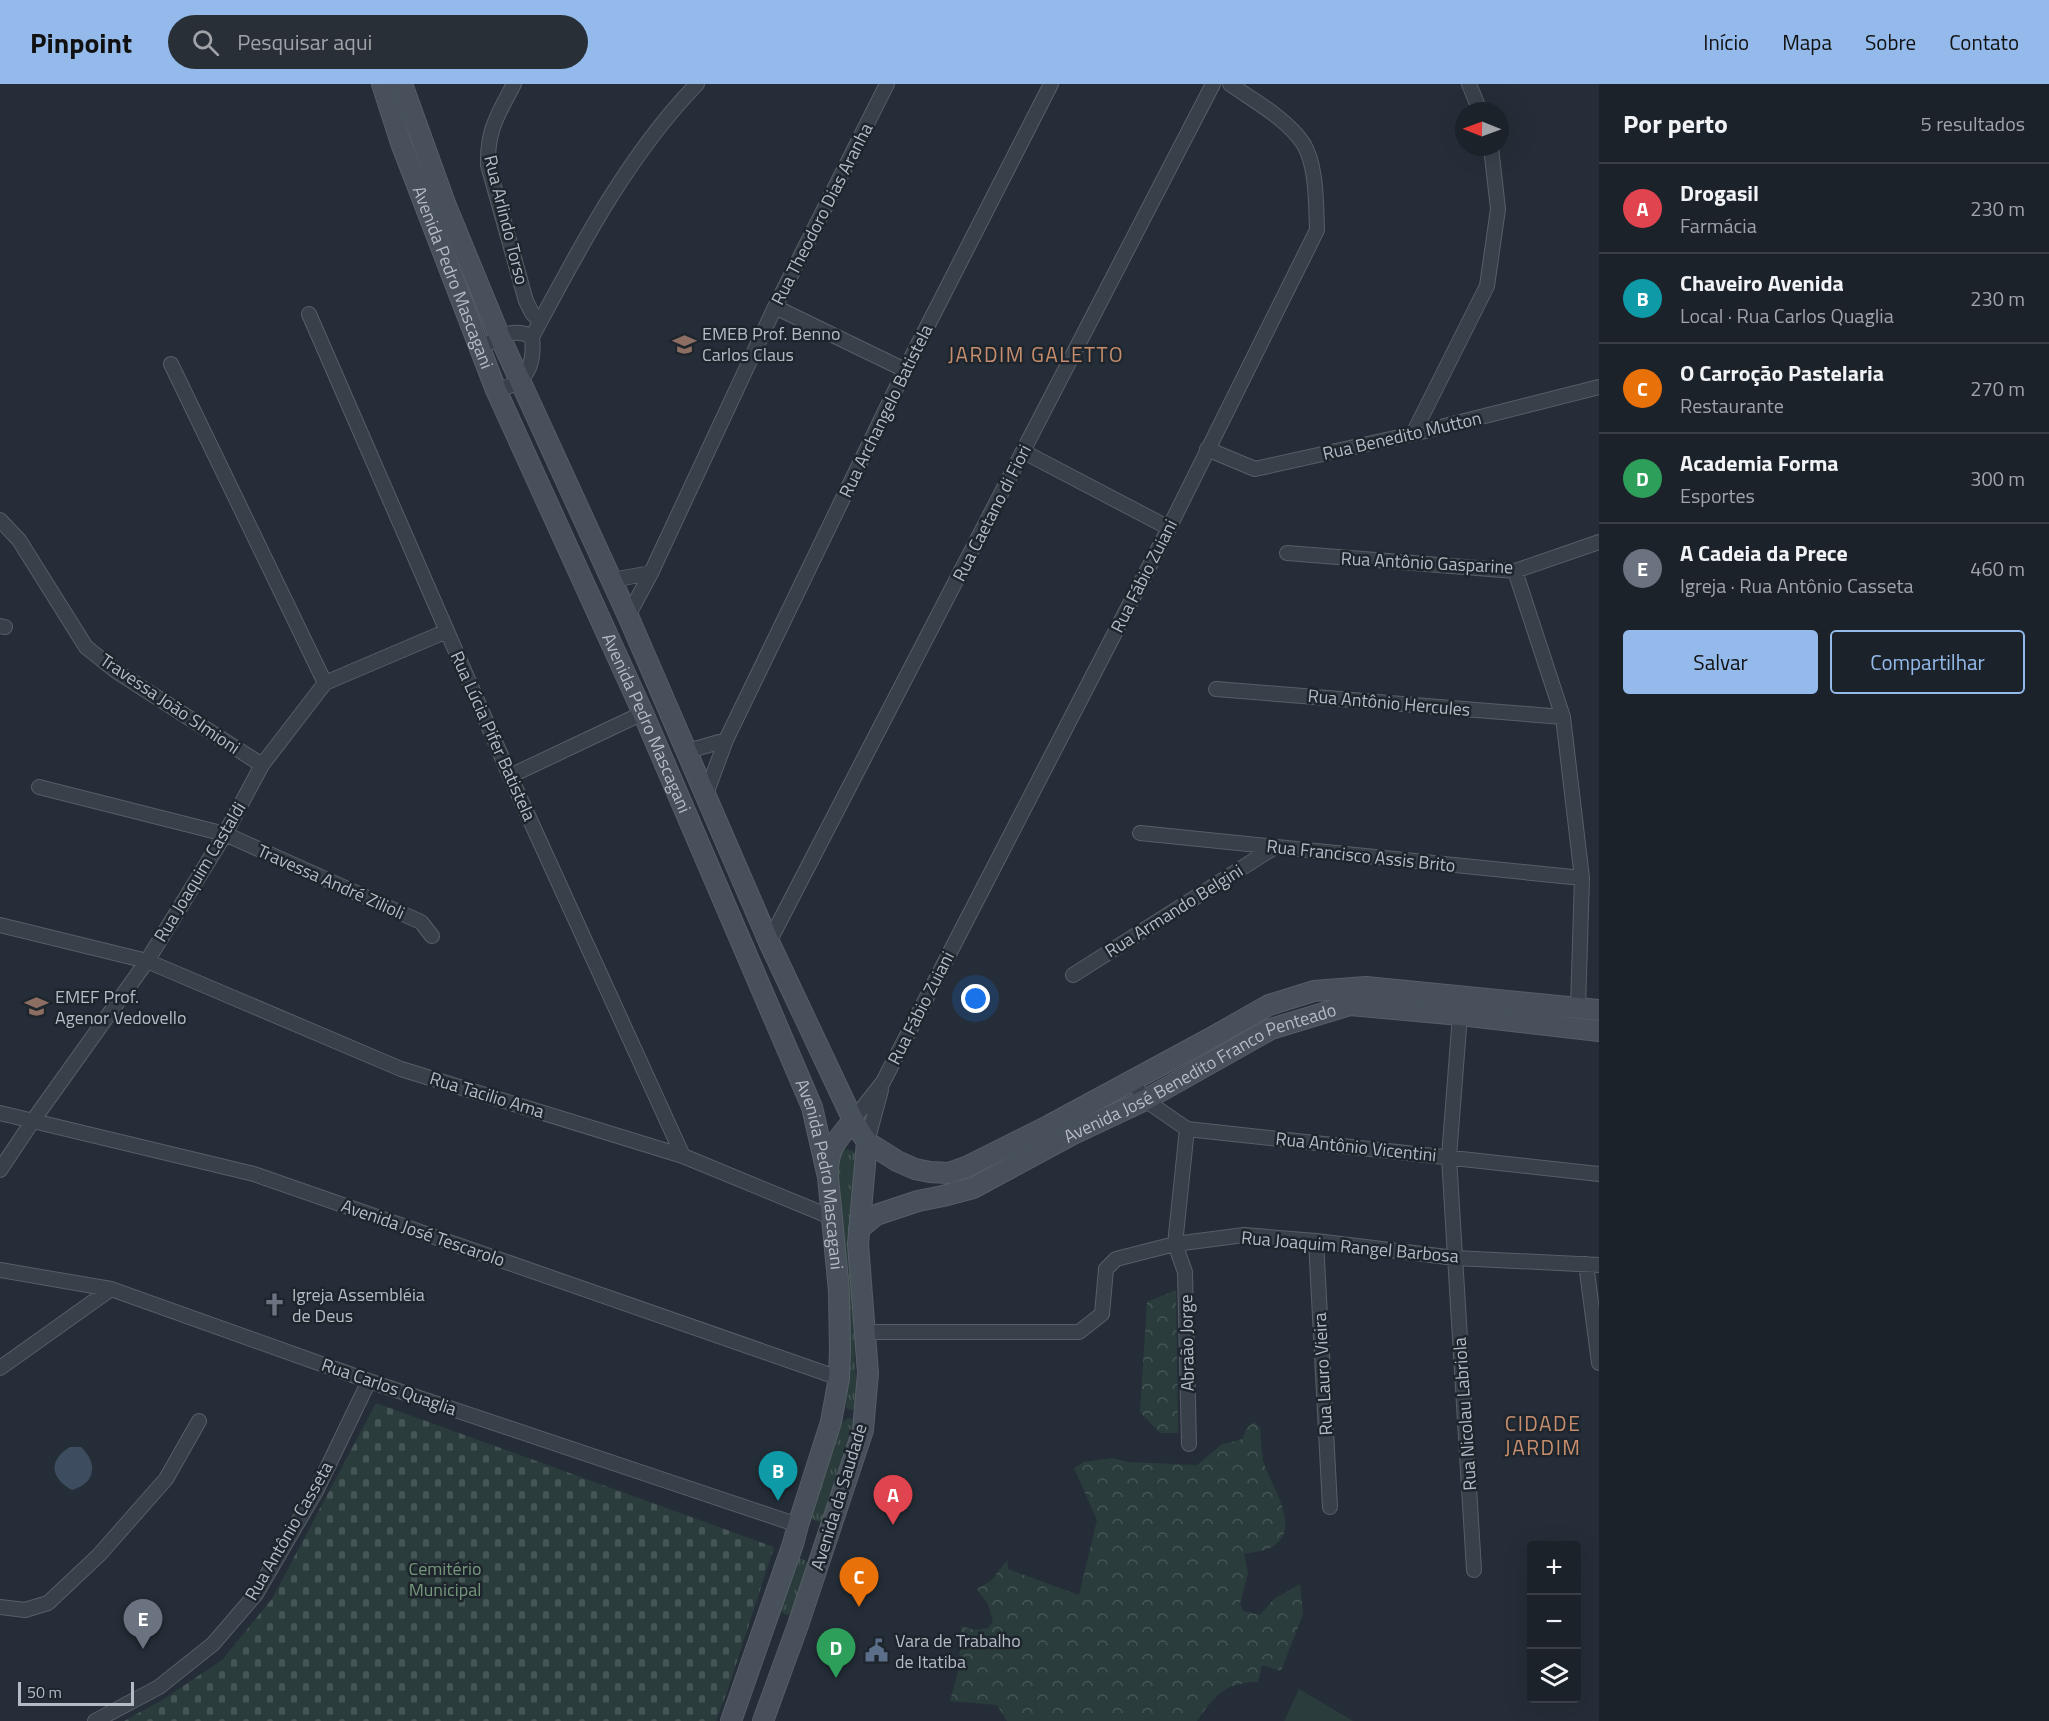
<!DOCTYPE html>
<html lang="pt">
<head>
<meta charset="utf-8">
<style>
	:root { --surface:#1c222a; --page:#292f36; --text:#f1f3f6; --muted:#a0a4a8; --line:#3a3f47; --accent:#93baea }
	body { margin:0; font-family:"Titillium Web",sans-serif; background:var(--page); color:var(--text) }
	.controls { position:absolute; right:18px; bottom:18px; display:grid; overflow:hidden; border-radius:6px; box-shadow:0 6px 24px #0002 }
	.controls button { width:54px; height:54px; display:grid; place-items:center; padding:0; border:0; border-bottom:2px solid var(--line); background:var(--surface); color:var(--text); font:30px sans-serif }
	.compass { position:absolute; left:1455px; top:18px; width:54px; height:54px; border-radius:50%; background:var(--surface); box-shadow:0 6px 24px #0002; rotate:271deg }
	.scale { position:absolute; left:18px; bottom:15px; width:116px; box-sizing:border-box; padding-left:6px; border:3px solid #b4bbc4; border-top:0; font-size:16px; line-height:21px; white-space:nowrap; color:#b4bbc4; -webkit-text-stroke:4px #1e252d; paint-order:stroke }
	.you { position:absolute; left:976px; top:915px; width:21px; height:21px; margin:-15px; border:4px solid #fff; border-radius:50%; background:#1a73e8; box-shadow:0 0 0 9px #1a73e833 }
	.badge { display:grid; place-items:center; width:39px; height:39px; border-radius:50%; background:var(--accent); color:#fff; font-size:20px; font-weight:700 }
	.pin { position:absolute; translate:-50% -50px; filter:drop-shadow(0 2px 3px #0008) }
	.pin::after { content:''; position:absolute; top:32px; width:21px; height:18px; background:inherit; clip-path:polygon(0 0,100% 0,50% 100%) }
	.list { margin:0; padding:0; list-style:none }
	h2 { display:flex; justify-content:space-between; align-items:center; height:78px; margin:0; padding:0 24px; font-size:26px }
	h2 small { font-size:20px; font-weight:400; color:var(--muted) }
	.list li { display:grid; grid-template-columns:39px 1fr auto; gap:18px; align-items:center; box-sizing:border-box; height:90px; padding:0 24px; border-top:2px solid var(--line) }
	.list b { display:block; font-size:22px; white-space:nowrap }
	.list p { margin:0; font-size:20px; white-space:nowrap; color:var(--muted) }
	.list em { font-size:20px; font-style:normal; color:var(--muted) }
	.actions { display:flex; gap:12px; padding:18px 24px }
	.actions a { flex:1; padding:14px 0; border:2px solid var(--accent); border-radius:6px; text-align:center; font-size:21px; color:var(--accent) }
	.actions .main { background:var(--accent); color:#111 }
	.icon { flex:none; width:33px; height:33px; fill:none; stroke:currentColor; stroke-width:2; stroke-linecap:round; stroke-linejoin:round }
	.map { position:relative; flex:none; width:1599px; height:1637px; overflow:hidden }
	header { display:flex; align-items:center; gap:36px; box-sizing:border-box; height:84px; padding:0 30px; background:var(--accent); color:#111 }
	header strong { font-size:28px }
	nav { display:flex; gap:33px; margin-inline-start:auto; font-size:21px }
	.search { width:420px; height:54px; background:var(--page); display:flex; align-items:center; gap:15px; box-sizing:border-box; padding:0 21px; border-radius:33px; color:var(--muted); font-size:22px }
	main { display:flex }
	aside { flex:1; background:var(--surface) }
	.map>svg:first-child { display:block }
</style>
</head>
<body>
<header>
<strong>Pinpoint</strong>
<div class="search"><svg class="icon" aria-label="search" viewBox="0 0 24 24"><circle cx="10" cy="10" r="6"/><path d="M15 15l6 6"/></svg>Pesquisar aqui</div>
<nav><a>Início</a><a>Mapa</a><a>Sobre</a><a>Contato</a></nav>
</header>
<main>
<div class="map">
<svg width="1599" height="1637" viewBox="0 0 1599 1637">
	<defs>
		<pattern id="grass-tufts" width="24" height="20" patternUnits="userSpaceOnUse" patternTransform="scale(1.5)"><rect width="24" height="20" fill="#2a3c3b"/><path d="M3 7l-1-3M5 7V3M7 7l1-3M15 17l-1-3M17 17v-4M19 17l1-3" fill="none" stroke="#465656"/></pattern>
		<pattern id="forest-crowns" width="20" height="18" patternUnits="userSpaceOnUse" patternTransform="scale(1.5)"><rect width="20" height="18" fill="#2a3c3b"/><path d="M2 6a3 3 0 1 1 6 0M12 15a3 3 0 1 1 6 0" fill="none" stroke="#465656"/></pattern>
		<pattern id="cemetery-stones" width="16" height="16" patternUnits="userSpaceOnUse" patternTransform="scale(1.5)"><rect width="16" height="16" fill="#2a3c3b"/><path d="M2 7V4a2 2 0 0 1 4 0v3zM10 15v-3a2 2 0 0 1 4 0v3z" fill="#465656"/></pattern>
	</defs>
	<rect width="100%" height="100%" fill="#252e38"/>
	<!-- grass -->
	<path fill="url(#grass-tufts)" d="M846,1065l7,2 5,7 -9,83 8,158v9l-6,2 -5,-2 3,-53 -14,-192 8,-13z
		M848,1334l5,1 3,4 -31,98c-5,2 -8,1 -13,-2l-1,-8 32,-89z
		M798,1474l5,1 7,6 -19,49 -5,1 -8,-6z"/>
	<!-- forest -->
	<path fill="url(#forest-crowns)" d="M1176,1206l2,143h-18l-20,-21 7,-110z
		M1254,1338l6,6c1,10 1,21 3,32 5,23 39,64 12,85 -8,6 -22,7 -31,9l4,19 -8,31 3,7 17,4 14,-16 26,-15 3,30 -22,57 -19,-6 -4,17c-34,1 -42,12 -61,39h-190l-10,-16 -47,-4 9,-33 2,-42 13,4 14,-2 5,-6 -5,-18 -11,-15 15,-9 15,-20 1,9 71,26 18,-75 -23,-52 10,-6 28,-4 16,4 69,3 24,-20 21,-6 5,-11z"/>
	<!-- cemetery -->
	<path fill="url(#cemetery-stones)" d="M376,1319l398,144 -46,142 -12,32h-592l40,-22 58,-39 50,-61z"/>
	<!-- garden -->
	<path fill="#2a3c3b" d="M1299,1605l54,32h-69z"/>
	<!-- water -->
	<path fill="#3d4d5f" d="M70,1363h11c17,16 15,36 -9,43 -22,-12 -24,-30 -2,-43z"/>
	<g fill="none" stroke-linecap="round" stroke-linejoin="round">
		<defs>
			<path id="minor" d="M514,0c-16,30 -27,46 -26,81l38,136 6,12 8,8
				M1469,0l11,27
				M775,223l130,63
				M309,230l201,462 173,380
				M480,265c16,-11 33,-23 52,-12
				M171,280l154,319
				M496,306c31,-6 39,-24 36,-53 47,-88 95,-181 165,-253
				M1413,350l74,-148 11,-77 -7,-62
				M1207,365l48,20 158,-35 186,-47
				M1024,368l145,76
				M0,436l19,20 67,107 30,24 146,94
				M1287,469l228,18 84,-29
				M1515,487l48,146 19,161 -4,129
				M612,496l39,-7
				M628,532l23,-43 124,-266 112,-223
				M0,542l5,1
				M1216,605l347,28
				M688,667l38,-11
				M510,692l133,-63
				M39,703l186,47 196,88 11,14
				M706,710l20,-54 179,-370 146,-286
				M1140,749l442,45
				M0,841l147,36 254,108 282,87 148,61
				M769,858l444,-858
				M1073,891l202,-128
				M1460,931l-11,142 25,413
				M1132,996l13,20 42,29 412,45
				M0,1029l254,61 585,204
				M853,1036l30,-38 286,-554 148,-298c-1,-25 0,-65 -14,-87 -17,-25 -49,-42 -73,-59
				M1187,1045l-12,115 10,28 4,172
				M867,1058l14,-52
				M0,1086l32,-48 115,-161 78,-127 37,-69 63,-82 122,-52
				M1316,1157l14,266
				M1586,1180l13,99
				M0,1186l111,19
				M866,1248h213l23,-18 4,-45 10,-10 59,-15 69,-9 72,6 139,17 144,7
				M0,1284l111,-79 258,92 429,144
				M0,1523l25,3 23,-7 51,-48 67,-76 33,-58
				M95,1637l64,-34 54,-43 43,-50 60,-103 53,-110"/>
			<g id="secondary">
				<path id="s1" d="M382,0l19,59 95,247 147,323 169,394 16,70 11,114 1,58 -1,29 -8,44 -33,103 -5,19 -62,177"/>
				<path d="M402,0l44,122 54,131 128,279 141,326 84,178 14,22 -9,102 10,129 -5,57 -65,195 -35,96"/>
				<path d="M867,1058l30,19 18,8 15,3 19,1 19,-7 82,-41 161,-87 58,-33 45,-14 52,-4 233,23"/>
				<path d="M828,1085c1,-24 11,-30 25,-49"/>
				<path id="s2" d="M859,1145l17,-14 42,-14 25,-5 30,-8 100,-54 72,-34 126,-71 79,-24 110,10 139,16"/>
			</g>
		</defs>
		<!-- minor casing -->
		<use href="#minor" stroke="#575e66" stroke-width="16"/>
		<!-- secondary casing -->
		<use href="#secondary" stroke="#575e66" stroke-width="22"/>
		<!-- minor -->
		<use href="#minor" stroke="#384049" stroke-width="14"/>
		<!-- secondary -->
		<use href="#secondary" stroke="#47505b" stroke-width="20"/>
	</g>
	<!-- icons -->
	<defs>
		<symbol id="school-bare" viewBox="-9 -9 18 18"><path d="M0-5L7-2L0 1L-7-2ZM-4 1L0 2.5L4 1V4Q0 6-4 4Z" fill="#8d6e63" stroke="#1e252d" stroke-width="2.5" paint-order="stroke"/></symbol>
		<symbol id="church-bare" viewBox="-9 -9 18 18"><path d="M-1.2-6h2.4v3.5h3.3v2.4h-3.3V6h-2.4V-.1h-3.3v-2.4h3.3Z" fill="#6b7280" stroke="#1e252d" stroke-width="2.5" paint-order="stroke"/></symbol>
		<symbol id="civic-bare" viewBox="-9 -9 18 18"><path d="M-.6-6.5H3V-4.5H.6V-3L4-1V1h2V6H-6V1h2V-1L-.6-3ZM-1.2 2.5V6h2.4V2.5Z" fill="#5c6f8a" stroke="#1e252d" stroke-width="2.5" paint-order="stroke"/></symbol>
	</defs>
	<g fill-rule="evenodd">
		<use href="#school-bare" x="668" y="244" width="33" height="33"/>
		<use href="#school-bare" x="20" y="906" width="33" height="33"/>
		<use href="#church-bare" x="258" y="1204" width="33" height="33"/>
		<use href="#civic-bare" x="860" y="1550" width="33" height="33"/>
	</g>
	<g text-anchor="middle" stroke-width="5" stroke-linejoin="round" paint-order="stroke">
		<!-- street labels -->
		<g font-size="18" fill="#b4bbc4" stroke="#1e252d">
			<text transform="translate(822 130) rotate(-63)" y="6">Rua Theodoro Dias Aranha</text>
			<text transform="translate(506 136) rotate(76)" y="6">Rua Arlindo Torso</text>
			<text dy="6" stroke="none"><textPath href="#s1" startOffset="206">Avenida Pedro Mascagani</textPath></text>
			<text transform="translate(886 327) rotate(-64)" y="6">Rua Archangelo Batistela</text>
			<text transform="translate(1402 352) rotate(-13)" y="6">Rua Benedito Mutton</text>
			<text transform="translate(992 429) rotate(-63)" y="6">Rua Caetano di Fiori</text>
			<text transform="translate(1427 479) rotate(3)" y="6">Rua Antônio Gasparine</text>
			<text transform="translate(1144 492) rotate(-63)" y="6">Rua Fábio Zuiani</text>
			<text transform="translate(1389 619) rotate(5)" y="6">Rua Antônio Hercules</text>
			<text transform="translate(170 620) rotate(34)" y="6">Travessa João SImioni</text>
			<text dy="6" stroke="none"><textPath href="#s1" startOffset="692">Avenida Pedro Mascagani</textPath></text>
			<text transform="translate(493 652) rotate(66)" y="6">Rua Lúcia Pifer Batistela</text>
			<text transform="translate(1361 772) rotate(6)" y="6">Rua Francisco Assis Brito</text>
			<text transform="translate(200 788) rotate(-59)" y="6">Rua Joaquim Castaldi</text>
			<text transform="translate(331 798) rotate(24)" y="6">Travessa André Zilioli</text>
			<text transform="translate(1174 827) rotate(-32)" y="6">Rua Armando Belgini</text>
			<text transform="translate(921 924) rotate(-63)" y="6">Rua Fábio Zuiani</text>
			<text dy="6" stroke="none"><textPath href="#s2" startOffset="378">Avenida José Benedito Franco Penteado</textPath></text>
			<text transform="translate(487 1011) rotate(17)" y="6">Rua Tacilio Ama</text>
			<text transform="translate(1356 1063) rotate(6)" y="6">Rua Antônio Vicentini</text>
			<text dy="6" stroke="none"><textPath href="#s1" startOffset="1178">Avenida Pedro Mascagani</textPath></text>
			<text transform="translate(423 1149) rotate(19)" y="6">Avenida José Tescarolo</text>
			<text transform="translate(1350 1163) rotate(5)" y="6">Rua Joaquim Rangel Barbosa</text>
			<text transform="translate(1187 1259) rotate(-91)" y="6">Abraão Jorge</text>
			<text transform="translate(1323 1290) rotate(-93)" y="6">Rua Lauro Vieira</text>
			<text transform="translate(389 1303) rotate(19)" y="6">Rua Carlos Quaglia</text>
			<text transform="translate(1465 1330) rotate(-94)" y="6">Rua Nicolau Labriola</text>
			<text transform="translate(839 1413) rotate(-73)" y="6">Avenida da Saudade</text>
			<text transform="translate(289 1447) rotate(-60)" y="6">Rua Antônio Casseta</text>
		</g>
		<!-- poi labels -->
		<g font-size="18" fill="#b4bbc4" stroke="#1e252d" text-anchor="start">
			<text x="702" y="256">EMEB Prof. Benno<tspan x="702" dy="21">Carlos Claus</tspan></text>
			<text x="55" y="919">EMEF Prof.<tspan x="55" dy="21">Agenor Vedovello</tspan></text>
			<text x="292" y="1217">Igreja Assembléia<tspan x="292" dy="21">de Deus</tspan></text>
			<text x="895" y="1563">Vara de Trabalho<tspan x="895" dy="21">de Itatiba</tspan></text>
		</g>
		<!-- park labels -->
		<g font-size="18" fill="#75977b" stroke="#1e252d">
			<text x="445" y="1491">Cemitério<tspan x="445" dy="21">Municipal</tspan></text>
		</g>
		<!-- quarter labels -->
		<g font-size="21" letter-spacing="1.5" fill="#c68e6d" stroke="#1e252d">
			<text x="1036" y="278">JARDIM GALETTO</text>
			<text x="1543" y="1347">CIDADE<tspan x="1543" dy="24">JARDIM</tspan></text>
		</g>
	</g>
</svg>
<div class="controls">
<button>+</button>
<button>−</button>
<button><svg class="icon" aria-label="layers" viewBox="0 0 24 24"><path d="M12 4l9 5-9 5-9-5zM3 14l9 5 9-5"/></svg></button>
</div>
<svg class="compass" viewBox="-18 -18 36 36"><path d="M0-13l5 13h-10z" fill="#e53935"/><path d="M0 13l5-13h-10z" fill="#a0a4a8"/></svg>
<div class="scale">50 m</div>
<div class="you"></div>
<div class="pin badge" style="left:893px;top:1441px;background:#e0444e">A</div>
<div class="pin badge" style="left:778px;top:1417px;background:#0f9aa8">B</div>
<div class="pin badge" style="left:859px;top:1523px;background:#e8710a">C</div>
<div class="pin badge" style="left:836px;top:1594px;background:#2e9e5b">D</div>
<div class="pin badge" style="left:143px;top:1565px;background:#6b7280">E</div>
</div>
<aside>
<h2>Por perto<small>5 resultados</small></h2>
<ul class="list">
<li><span class="badge" style="background:#e0444e">A</span><div><b>Drogasil</b><p>Farmácia</p></div><em>230 m</em></li>
<li><span class="badge" style="background:#0f9aa8">B</span><div><b>Chaveiro Avenida</b><p>Local · Rua Carlos Quaglia</p></div><em>230 m</em></li>
<li><span class="badge" style="background:#e8710a">C</span><div><b>O Carroção Pastelaria</b><p>Restaurante</p></div><em>270 m</em></li>
<li><span class="badge" style="background:#2e9e5b">D</span><div><b>Academia Forma</b><p>Esportes</p></div><em>300 m</em></li>
<li><span class="badge" style="background:#6b7280">E</span><div><b>A Cadeia da Prece</b><p>Igreja · Rua Antônio Casseta</p></div><em>460 m</em></li>
</ul>
<div class="actions"><a class="main">Salvar</a><a>Compartilhar</a></div>
</aside>
</main>
</body>
</html>
